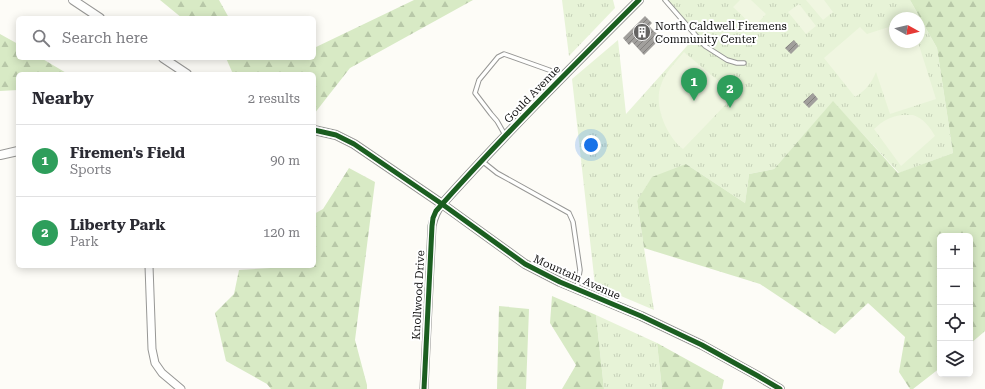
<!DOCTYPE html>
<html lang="en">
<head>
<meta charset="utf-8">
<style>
	:root { --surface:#fff; --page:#f2f2f3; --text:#2b2b33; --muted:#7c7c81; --line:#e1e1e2; --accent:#0b8043 }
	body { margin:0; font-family:"Roboto Serif",serif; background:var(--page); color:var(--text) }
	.controls { position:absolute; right:12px; bottom:12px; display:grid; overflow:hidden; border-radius:6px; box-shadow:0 2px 10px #0003 }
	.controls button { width:36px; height:36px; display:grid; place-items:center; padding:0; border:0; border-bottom:1px solid var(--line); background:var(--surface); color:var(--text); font:20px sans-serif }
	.compass { position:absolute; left:889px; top:12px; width:36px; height:36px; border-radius:50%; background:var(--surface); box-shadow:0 2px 10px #0003; rotate:98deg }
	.you { position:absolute; left:591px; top:145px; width:14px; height:14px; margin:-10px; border:3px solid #fff; border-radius:50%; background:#1a73e8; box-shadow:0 0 0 6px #1a73e833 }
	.badge { display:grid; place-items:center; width:26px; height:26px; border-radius:50%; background:var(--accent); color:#fff; font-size:13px; font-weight:700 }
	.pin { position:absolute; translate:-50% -33px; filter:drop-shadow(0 1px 2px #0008) }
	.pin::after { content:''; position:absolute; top:21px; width:14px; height:12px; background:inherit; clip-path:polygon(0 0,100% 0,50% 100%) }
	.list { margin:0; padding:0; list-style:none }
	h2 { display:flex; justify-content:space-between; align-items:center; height:52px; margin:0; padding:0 16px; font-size:17px }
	h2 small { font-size:13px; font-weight:400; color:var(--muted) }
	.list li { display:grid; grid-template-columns:26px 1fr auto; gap:12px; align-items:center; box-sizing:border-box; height:72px; padding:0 16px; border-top:1px solid var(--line) }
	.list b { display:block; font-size:15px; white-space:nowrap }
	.list p { margin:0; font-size:13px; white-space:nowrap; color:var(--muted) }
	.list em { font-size:13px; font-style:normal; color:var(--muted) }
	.icon { flex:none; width:22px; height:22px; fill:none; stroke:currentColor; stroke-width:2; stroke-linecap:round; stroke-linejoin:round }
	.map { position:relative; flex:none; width:985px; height:389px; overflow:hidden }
	.search { position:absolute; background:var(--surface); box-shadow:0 2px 10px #0003; left:16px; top:16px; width:300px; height:44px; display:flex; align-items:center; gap:10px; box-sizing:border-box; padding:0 14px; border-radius:6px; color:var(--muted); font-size:15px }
	.panel { position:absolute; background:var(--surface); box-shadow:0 2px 10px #0003; left:16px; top:72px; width:300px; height:196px; border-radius:6px }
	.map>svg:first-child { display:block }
</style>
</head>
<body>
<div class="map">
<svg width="985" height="389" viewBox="0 0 985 389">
	<defs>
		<pattern id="grass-tufts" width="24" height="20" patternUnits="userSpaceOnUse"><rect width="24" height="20" fill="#e7f3d7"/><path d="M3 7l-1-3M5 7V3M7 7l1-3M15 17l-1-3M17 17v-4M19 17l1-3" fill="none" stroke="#c5cfb8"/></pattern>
		<pattern id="forest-firs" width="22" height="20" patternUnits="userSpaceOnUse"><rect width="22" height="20" fill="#d8eac5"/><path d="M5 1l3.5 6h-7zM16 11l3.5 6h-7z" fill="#b8c8a8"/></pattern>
		<pattern id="building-hatch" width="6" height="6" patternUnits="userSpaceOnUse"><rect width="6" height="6" fill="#a19f9c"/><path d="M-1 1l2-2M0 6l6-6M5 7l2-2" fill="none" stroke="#82807e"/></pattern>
	</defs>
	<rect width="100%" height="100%" fill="#fdfcf7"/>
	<!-- grass -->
	<path fill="url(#grass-tufts)" fill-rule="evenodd" d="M562,0h51l2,8 -46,48z
		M662,0h248l27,48 16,105 -54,20 -66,-71 -59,67 -25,5 -4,29 -59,-39 -49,37 7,47 10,62 -59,-25 -23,-206 46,-39 8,74 69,-77zM895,18h24v24h-24z
		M596,315l61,28 5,46h-58z"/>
	<!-- forest -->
	<path fill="url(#forest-firs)" d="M160,0h59l10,18h-47z
		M414,0h59l-123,68 -36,46v-40h-81l-7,-16h59l4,2 4,-2h21v-10z
		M910,0h75v331l-15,13v-108h-30v132l-27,21h-3l-11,-17 6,-35 -37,-34 -33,31 -75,-50 -116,-36 -7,-47 15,-24 34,-13 59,39 4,-29 25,-5 59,-68 65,72 55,-20 -16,-105z
		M0,34l18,10v14h23l27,16h-50v16l-18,1z
		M349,168l26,14 -20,158 12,45v4h-96l-4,-5 -41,-23 -11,-48 19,-19 5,-24 48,-3 1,-1h26v-52l9,-5z
		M552,296l44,19 8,74h-42l14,-24 -26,-42z
		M499,306l30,3 -3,80h-29z
		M657,343l67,37 -2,9h-60z"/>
	<!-- pitch -->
	<path fill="#f0f6e1" d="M740,0h11l15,14 -12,13 -21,-20z
		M806,0h18l9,12 -10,8z
		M799,4l17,22 -10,8 -18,-22z
		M895,25v17h23l18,57 -46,15 -14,-42c-5,12 -10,18 -21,25l-31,-39 36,-31 7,7z
		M684,52l49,41v4l-50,52c-16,-12 -30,-44 -22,-64 4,-13 15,-23 23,-33z
		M902,115c4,0 8,0 11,0 10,3 17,12 22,21l-34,30 -27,-37c10,-9 15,-12 28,-14z"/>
	<!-- building -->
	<path fill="url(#building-hatch)" d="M645,16l7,7 -3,3 12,12 -17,17 -12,-13 -3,3 -6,-7z
		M794,40l5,6 -8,8 -6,-6z
		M813,93l5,6 -9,9 -6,-6z"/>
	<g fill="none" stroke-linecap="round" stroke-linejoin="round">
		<defs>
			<path id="service" d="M665,0l40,46 22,14 10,3h7
				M505,135l-8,-14 -6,-7 -16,-21 4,-13 19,-23 6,-3 45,16 13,7
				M482,161l15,12 72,40 4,9 7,48 -3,18"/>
			<path id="minor" d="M149,266l3,83 3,14 7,10 19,16
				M424,389l8,-163c2,-9 4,-15 10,-22"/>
			<path id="tertiary" d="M73,0l27,18
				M163,58l24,16
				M314,130l22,5 18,9 88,60 83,60 35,18 81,34 61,29 56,31 22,13
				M0,155l18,-4
				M442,204c63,-70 130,-137 197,-204"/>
		</defs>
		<!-- service casing -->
		<use href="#service" stroke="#979795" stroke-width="5.5"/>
		<!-- minor casing -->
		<use href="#minor" stroke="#979795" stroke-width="9"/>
		<!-- tertiary casing -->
		<use href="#tertiary" stroke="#979795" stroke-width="10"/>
		<!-- service -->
		<use href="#service" stroke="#fffffe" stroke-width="3.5"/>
		<!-- minor -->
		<use href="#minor" stroke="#fffffe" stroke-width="7"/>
		<!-- tertiary -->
		<use href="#tertiary" stroke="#fffffe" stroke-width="8"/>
		<defs>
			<path id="cycleway" d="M314,130l22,5 18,9 88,60 83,60 35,18 81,34 61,29 56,31 22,13
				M424,389l8,-163 1,-8 3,-7c65,-73 134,-142 203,-211"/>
		</defs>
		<!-- cycleway casing -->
		<use href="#cycleway" stroke="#fff" stroke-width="8"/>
		<!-- cycleway -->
		<use href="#cycleway" stroke="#1b5e20" stroke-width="5"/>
	</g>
	<!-- icons -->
	<defs>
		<symbol id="building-disc" viewBox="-11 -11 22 22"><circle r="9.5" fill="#646362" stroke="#fff"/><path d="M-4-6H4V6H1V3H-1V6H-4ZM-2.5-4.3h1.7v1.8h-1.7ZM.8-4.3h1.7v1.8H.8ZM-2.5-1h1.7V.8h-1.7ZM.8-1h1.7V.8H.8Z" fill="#fff"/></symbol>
	</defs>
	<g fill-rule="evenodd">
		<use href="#building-disc" x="632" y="22" width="20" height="20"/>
	</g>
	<g text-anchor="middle" stroke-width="4" stroke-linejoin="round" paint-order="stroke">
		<!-- poi labels -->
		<g font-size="11" fill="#111" stroke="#fff" text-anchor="start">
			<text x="655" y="30">North Caldwell Firemens<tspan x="655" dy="13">Community Center</tspan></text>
		</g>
		<!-- street labels -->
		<g font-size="11" fill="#111" stroke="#fff">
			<text transform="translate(532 94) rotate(-46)" y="4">Gould Avenue</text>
			<text transform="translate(577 277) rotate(24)" y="4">Mountain Avenue</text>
			<text transform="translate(418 295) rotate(-87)" y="4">Knollwood Drive</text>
		</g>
	</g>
</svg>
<div class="controls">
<button>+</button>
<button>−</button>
<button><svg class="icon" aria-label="locate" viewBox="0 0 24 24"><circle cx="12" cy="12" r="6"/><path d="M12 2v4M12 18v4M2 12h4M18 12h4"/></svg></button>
<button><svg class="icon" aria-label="layers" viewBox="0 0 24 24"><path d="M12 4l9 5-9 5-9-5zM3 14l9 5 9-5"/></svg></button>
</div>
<svg class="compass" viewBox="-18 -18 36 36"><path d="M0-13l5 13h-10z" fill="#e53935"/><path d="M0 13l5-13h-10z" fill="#7c7c81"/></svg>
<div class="you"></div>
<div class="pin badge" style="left:694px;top:101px;background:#2e9e5b">1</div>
<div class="pin badge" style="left:730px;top:108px;background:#2e9e5b">2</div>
<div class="search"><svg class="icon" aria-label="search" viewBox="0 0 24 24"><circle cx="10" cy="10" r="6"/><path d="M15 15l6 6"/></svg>Search here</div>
<section class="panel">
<h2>Nearby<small>2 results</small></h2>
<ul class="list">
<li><span class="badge" style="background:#2e9e5b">1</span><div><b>Firemen's Field</b><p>Sports</p></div><em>90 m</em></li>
<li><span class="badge" style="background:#2e9e5b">2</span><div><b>Liberty Park</b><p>Park</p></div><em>120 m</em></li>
</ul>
</section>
</div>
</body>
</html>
